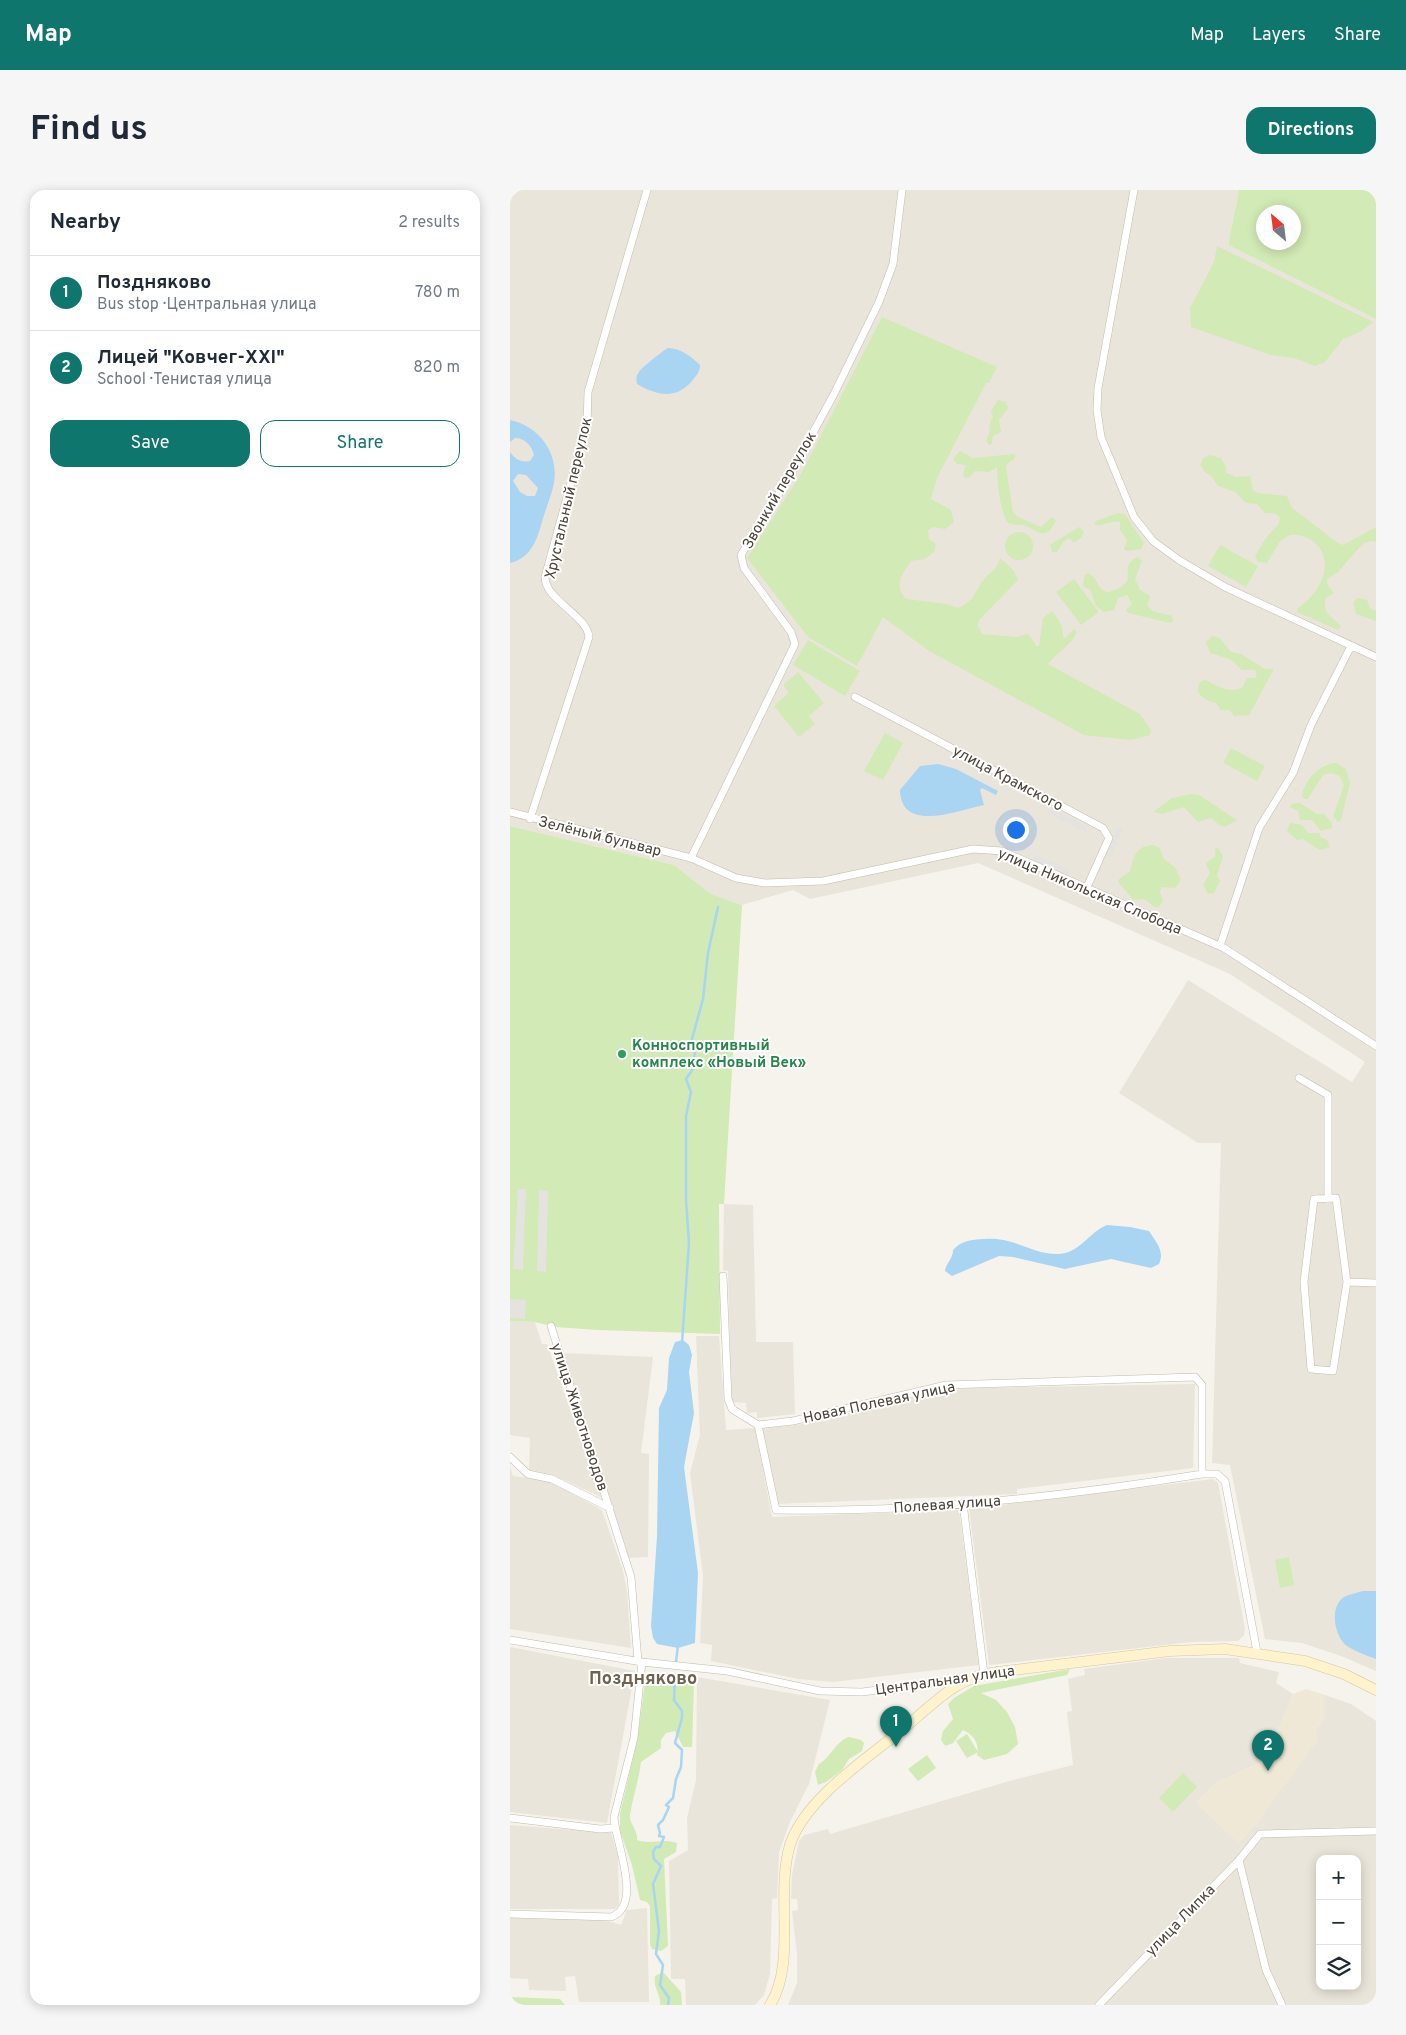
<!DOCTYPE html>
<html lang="en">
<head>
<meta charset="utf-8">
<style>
	:root { --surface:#fff; --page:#f6f6f7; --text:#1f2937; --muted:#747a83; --line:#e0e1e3; --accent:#0f766e }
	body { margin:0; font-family:Overpass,sans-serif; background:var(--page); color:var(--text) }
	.controls { position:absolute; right:15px; bottom:15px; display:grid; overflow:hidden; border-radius:10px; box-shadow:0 2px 12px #0003 }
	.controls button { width:45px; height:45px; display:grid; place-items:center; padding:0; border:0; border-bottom:1px solid var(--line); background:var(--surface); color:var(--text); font:25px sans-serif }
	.compass { position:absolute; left:746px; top:15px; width:45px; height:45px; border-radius:50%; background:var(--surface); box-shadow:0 2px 12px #0003; rotate:332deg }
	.you { position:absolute; left:505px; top:639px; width:18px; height:18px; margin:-12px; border:4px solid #fff; border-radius:50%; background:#1a73e8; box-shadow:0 0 0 8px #1a73e833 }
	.badge { display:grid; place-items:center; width:32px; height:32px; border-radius:50%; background:var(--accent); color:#fff; font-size:16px; font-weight:700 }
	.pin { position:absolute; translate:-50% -41px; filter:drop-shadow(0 1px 2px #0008) }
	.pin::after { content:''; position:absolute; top:26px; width:18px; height:15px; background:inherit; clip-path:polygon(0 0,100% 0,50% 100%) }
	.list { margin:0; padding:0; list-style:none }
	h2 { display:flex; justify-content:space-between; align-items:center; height:65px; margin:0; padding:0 20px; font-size:21px }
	h2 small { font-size:16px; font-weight:400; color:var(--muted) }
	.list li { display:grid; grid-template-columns:32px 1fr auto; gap:15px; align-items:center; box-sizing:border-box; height:75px; padding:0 20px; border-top:1px solid var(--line) }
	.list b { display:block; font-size:19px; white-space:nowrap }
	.list p { margin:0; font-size:16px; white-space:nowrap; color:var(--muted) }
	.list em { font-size:16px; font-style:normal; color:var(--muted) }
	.actions { display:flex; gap:10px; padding:15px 20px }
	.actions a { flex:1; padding:11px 0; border:1px solid var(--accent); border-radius:15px; text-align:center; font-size:18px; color:var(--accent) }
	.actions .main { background:var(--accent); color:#fff }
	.icon { flex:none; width:28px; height:28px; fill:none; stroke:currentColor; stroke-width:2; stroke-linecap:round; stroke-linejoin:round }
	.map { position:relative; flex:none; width:866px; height:1815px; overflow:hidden; border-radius:15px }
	header { display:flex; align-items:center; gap:30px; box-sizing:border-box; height:70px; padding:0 25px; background:var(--accent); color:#fff }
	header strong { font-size:24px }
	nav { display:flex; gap:28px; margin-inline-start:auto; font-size:18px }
	.intro { display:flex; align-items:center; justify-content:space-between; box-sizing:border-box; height:120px; padding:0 30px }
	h1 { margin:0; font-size:35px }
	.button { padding:12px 22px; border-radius:15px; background:var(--accent); color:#fff; font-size:18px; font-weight:700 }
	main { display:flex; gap:30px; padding:0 30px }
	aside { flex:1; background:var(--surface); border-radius:15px; box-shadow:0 2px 12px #0003 }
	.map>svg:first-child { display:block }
</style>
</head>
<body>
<header>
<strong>Map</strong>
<nav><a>Map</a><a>Layers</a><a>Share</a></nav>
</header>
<div class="intro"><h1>Find us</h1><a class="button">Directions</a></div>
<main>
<aside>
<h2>Nearby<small>2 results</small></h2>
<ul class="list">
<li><span class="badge">1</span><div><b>Поздняково</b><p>Bus stop · Центральная улица</p></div><em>780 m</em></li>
<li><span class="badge">2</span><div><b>Лицей &quot;Ковчег-XXI&quot;</b><p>School · Тенистая улица</p></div><em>820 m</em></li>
</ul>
<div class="actions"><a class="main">Save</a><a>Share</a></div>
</aside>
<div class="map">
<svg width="866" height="1815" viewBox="0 0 866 1815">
	<rect width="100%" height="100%" fill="#f6f3ec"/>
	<!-- residential -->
	<path fill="#eae5da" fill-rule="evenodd" d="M0,0h729l-11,55 148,74v1352l-35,-15 -39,-13 -37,-4 -35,-174 -18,-2 9,-320h-23l-79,-50 69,-113 164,102 13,-20 -135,-88 -252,-111 -168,36 -17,-9 -51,15 -31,-11 -37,-29 -164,-39z
		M214,1014l29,1 3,137h37l2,72 -38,4v-6l-10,1 -1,-10 -15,-1 -3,-131 -5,-1z
		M0,1131l25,1 7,22h5l54,153 -50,-23 -22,-4 1,-32 -20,-3z
		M186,1146h23l7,94 29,-2 17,89 187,-7 20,155 -146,17 -35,-3 -87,-18 1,-16 -12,-2 3,-67 -13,-103 10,-38z
		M53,1163l90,4 -12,96 8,1 -1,103 -19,1z
		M685,1194l-2,84 -176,21v5l-239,10 -16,-75 40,-5 139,-33 33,-3z
		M0,1276l3,10 36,5 53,29 21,61 4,20 4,57 -121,-19z
		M703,1289l5,4 27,146 -1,6 -6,6 -47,1 -202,23 -20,-156z
		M0,1457l125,24 -28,152 -97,-11z
		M656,1468h73l1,5 39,9 -3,11 17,11 -27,66 -50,23 -20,20 120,-74 9,-11v-23l26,9 25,17v284h-588l9,-22v-29l-5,-43 6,-1 -1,-11h-6l1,-24 7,-34 5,-6 24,-6 2,5 183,-54 60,-15 -6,-53 5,-1 -4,-32 17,-4 -1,-6zM810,1669h37v127h-37z
		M187,1487l133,23 -21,84 -19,38 -11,30 -2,46 -5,1 -2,75 -6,21 -9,10h-69l-1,-26h-14l-2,-118 19,-11 -1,-32 9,-38z
		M0,1635l101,8 7,23 1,49 -4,4h-105z
		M137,1718l2,94h-70l-4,-26 -10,1 1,14 -37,-1 -1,-11 -18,-1v-60l95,2 16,5 6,-15z"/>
	<!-- education -->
	<path fill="#efe8d6" d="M796,1499l19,6v23l-9,11 1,12 -59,81 -19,22 -43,-41 20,-20 50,-23 27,-66z"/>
	<!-- green -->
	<path fill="#d2eab5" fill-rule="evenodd" d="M729,0h137v129l-148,-74zM754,22h30v30h-30z
		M707,56l156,76 -13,10 -17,7 -18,23 -10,4 -21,-8 -23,-3 -80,-28 -1,-19 24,-46z
		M372,127l115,50 -8,16h-3l-49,95 -6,21 20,11 3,12 -9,7 -12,-2 -5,3 1,9 7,5 -2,8 -9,7 -14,2c-9,13 -18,25 -5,38l40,5 12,4c17,-7 16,-16 26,-29 7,-8 14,-10 16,-21l14,13 4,9 -39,40 -1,6 4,8 35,3 9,-3 4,2 6,10h3l4,-28 9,-7 9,13 3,15 10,-10 3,3c-6,14 -20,20 -29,32l92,50 11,16 -1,5 -19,5 -47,-5 -155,-84 -46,-34 -26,49 -49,-29 -61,-79 54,-84z
		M488,210l8,2 2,7 -9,11 2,12 -8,4 -1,8 -3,1 -3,-5c6,-7 1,-15 7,-23l-2,-6z
		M450,261l13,7 42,-4v4l-8,6 -1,4 7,44 5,5 23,10 11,-10 4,4c-11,22 -18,9 -31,5 -6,-2 -11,0 -17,-3 -8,-10 -11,-43 -11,-56l-8,5 -14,-1 -5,6 -5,1 -2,-3 3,-10 -9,-1 -4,-5z
		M700,265l11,3 5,9v6l10,4 14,-1 3,14 5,3 29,3 5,12 46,35 5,2 33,-18v15l-5,-1 -7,2c-9,9 -17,18 -24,27 -3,4 -9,5 -13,10l1,6 6,7 -8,5c-5,15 7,20 15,28l-3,4 -41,-18 1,-4c20,-13 39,-45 17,-65 -7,-6 -15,-9 -25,-8l-10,6 -13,22 -9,-1 -3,-5c6,-13 13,-23 24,-33l1,-7 -6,-4h-9l-8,-9 -11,-1 -11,-11 -17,-6 -7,-10 -6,-4 -5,-7 3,-7z
		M608,323l7,1 19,29 -3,6 -14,2 -3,-2 3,-9 -7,-10v-8c-9,-3 -18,6 -26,2l2,-3z
		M569,337l5,5 -3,6 -7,5 -4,-5c-9,2 -8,8 -13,14h-5l-2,-7z
		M495 356a14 14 0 1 1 28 0a14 14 0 1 1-28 0Z
		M710,355l38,21 -12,21 -38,-21z
		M628,367l4,4 -7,18 5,11 10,6 -3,10 6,5 19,5 1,5 -3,2 -42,-10 -2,-3 6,-6 -5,-9 -9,3 -4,12 -10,2 -8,-6 -6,-16 -7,-4 1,-10 4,-3c13,6 9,25 27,17 6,-3 10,-5 13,-11 -1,-10 -1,-18 10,-22z
		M564,389l25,33 -18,13 -25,-33z
		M848,408l9,2 3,8 6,3v10l-20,-7 -3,-12z
		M702,446l8,2 11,14 10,2 24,15h9l-25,46 -15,1 -4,-6h-9l-5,-7c-11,-3 -24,-9 -15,-22l5,-1c13,7 21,13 36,8l5,-10h8l2,-3 -2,-5h-13l-12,-11 -20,-6 -4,-11z
		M298,450l52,31 -15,25 -52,-31z
		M288,482l26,31 -15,13 -6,-7 12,15 -16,13 -25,-31 15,-13 -6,-8z
		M375,543l18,10 -20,37 -19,-9z
		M721,558l34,18 -8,15 -34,-18z
		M826,573l10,6 4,14 -9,37 -3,2 -5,-6 11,-30 -4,-10 -9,-3 -8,2 -15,24h-4l-2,-4c4,-16 17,-31 34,-32z
		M681,604l8,1 38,25 -12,7 -6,-2 -8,-7 -13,4 -14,-15 -21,7 -10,-2 19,-14z
		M790,613l17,11h7l8,9v5l-11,3 -9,-11h-12l-2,-9 -8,-4 2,-3z
		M780,633l12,2 6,8h11l2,4 6,3 3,7 -10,3 -17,-11 -6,1 -10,-9z
		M0,636l164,39 37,29 31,11 -18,299h-5l1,130 -122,-4 -43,-3 -20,-5 -25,-1z
		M642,655l7,2 5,12 11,8 6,13 -6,8 -14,-1 -1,5 3,9 -4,6h-4l-11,-8 -11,1c-4,-7 -14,-14 -15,-20l12,-9c4,-15 5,-24 22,-26z
		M708,658l5,8 -6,20 3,5 -6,12 -6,1 -5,-9 7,-12 -4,-9 3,-4 6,-3v-8z
		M779,1367l5,28 -14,3 -5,-28z
		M560,1479l-3,6 -86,18 15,7 11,12 8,15 3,17 -11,10 -23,6 -7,-5c3,-11 -4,-21 -14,-25l-10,13 -8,3 -4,-6 2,-9 10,-12 -5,-15 6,-6 20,-12z
		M136,1483h40l8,10 -2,64h-9l-8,-16 -9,2 -5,7v8l-20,14c-2,18 -8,34 -11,53 -1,9 8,14 7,25 13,5 26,-2 40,3l-1,9 -12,7 4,87 -7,5 -9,-2 -2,-4v-39l-3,-4 -7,-2 -8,-35 -12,-34v-17l18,-77z
		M457,1544l11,18 -11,6 -11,-17z
		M339,1547l12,3 3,3 -2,8 -13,8 -7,11 -16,12 -8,3 -3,-13 4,-8c11,-6 18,-24 30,-27z
		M417,1565l9,13 -18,13 -10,-12z
		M673,1583l14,14 -24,25 -14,-14z
		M153,1782l18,20 1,13h-22c1,-12 -7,-15 -5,-29z
		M0,1807l50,2 5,6h-55z"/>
	<!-- parking -->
	<path fill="#e5e3e0" d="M541,617l37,20 -3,5 -37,-19z
		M607,637l6,2 -12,27 -6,-2z
		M525,664l35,16 -3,6 -34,-16z
		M8,999h8l-3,81 -10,-1z
		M29,1000l9,1 -2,81 -9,-1z
		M0,1109l16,1 -1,19 -15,-1z"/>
	<!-- water -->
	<path fill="#a9d4f2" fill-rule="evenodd" d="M158,158c12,0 24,9 32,17 0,8 -5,12 -9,17 -16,18 -35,13 -54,2 -1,-5 -1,-8 2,-12 2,-4 25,-22 29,-24z
		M0,230c29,6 49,33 44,63 -2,10 -6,20 -9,29 -7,22 -10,45 -35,51v-111c5,7 11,11 20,9l4,-6c-2,-9 -9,-17 -19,-17l-5,4zM8,284l8,1 12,13 -3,8h-8l-7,-4 -7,-11z
		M428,574l18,5 42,22 -2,4 -14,-7 -2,2 4,15c-25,5 -83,29 -84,-15l20,-24z
		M597,1035l23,2 19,4c7,11 16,20 10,33l-8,4 -40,-9 -46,10 -52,-12 -14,-1 -47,20 -7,-5c1,-8 8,-12 8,-21 9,-10 18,-10 31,-11 30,-3 48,16 75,15 21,-1 30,-22 48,-29z
		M173,1150l6,5 3,10 -3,17 5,41 -10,54 14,106 -3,70 -17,5 -21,-4 -4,-6 -2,-12 6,-90 2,-128 8,-18 2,-32 6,-16z
		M853,1401h13v68c-10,-4 -20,-7 -29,-13 -13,-10 -18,-39 -3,-49 6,-3 13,-4 19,-6z"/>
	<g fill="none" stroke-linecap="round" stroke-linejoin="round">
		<!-- stream -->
		<path stroke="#a9d4f2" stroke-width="2.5" d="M172,1153l7,-100 -3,-43v-84l5,-24 -5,-13 7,-10 2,-19 -3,-11 11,-40 5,-46 10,-46
			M166,1472l2,-17
			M158,1815l1,-7 -9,-13 3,-20 -7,-11 3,-23 -6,-47 8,-18 -7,-7 -1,-7 3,-5h4l4,-10 -5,-1 1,-3 -2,-8 5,-5 6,-13 -3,-2 7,-7 3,-19 5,-12 1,-17 -7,-7 7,-25v-7l-8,-11 1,-26"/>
		<defs>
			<path id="street" d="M624,0l-36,198 -1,22 4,27 33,80 19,24 26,19 46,27 151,70
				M345,507l248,131 6,10 -22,49
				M0,622l181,46 45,20 29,5 58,-2 150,-32 29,2 222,97 152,98
				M20,629l59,-182c-2,-22 -44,-37 -44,-60l42,-152 1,-33 59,-202
				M181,668l104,-214 -4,-12 -47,-64 -3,-13 45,-73 48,-88 45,-92 14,-38 9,-74
				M710,756l39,-118 34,-55 18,-48 40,-79
				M789,888l29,17v104
				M826,1008l11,84 -14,89 -22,-2 -7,-87 10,-83z
				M213,1086l5,123 4,10 26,16 35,-4 153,-36 249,-8 7,8v89h15l8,7 32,171
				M837,1092l29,1
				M41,1136l80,251 7,84
				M248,1235l18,85c142,3 286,-13 426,-36
				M0,1267l18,17 24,5 58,29
				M453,1313l21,171
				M0,1450l132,22 85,9 93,20 42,1 102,-13
				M0,1628l90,11 15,-1
				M729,1670l27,110 16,35
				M0,1724l101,3c33,-11 4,-75 3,-100l20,-79 8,-76
				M589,1815l140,-145 21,-26 116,-3"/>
			<path id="secondary" d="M260,1815c27,-42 5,-112 20,-160 14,-45 76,-86 112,-115 18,-15 36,-33 56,-45 13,-7 25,-11 39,-13l173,-21 55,-2 80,12 39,13 32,16"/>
		</defs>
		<!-- street casing -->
		<use href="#street" stroke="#c2bbae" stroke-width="8"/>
		<!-- secondary casing -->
		<use href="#secondary" stroke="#d6c79b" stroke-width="11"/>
		<!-- street -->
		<use href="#street" stroke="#fff" stroke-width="7"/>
		<!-- secondary -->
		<use href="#secondary" stroke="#fff3cd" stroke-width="10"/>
	</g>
	<!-- markers -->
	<circle fill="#2e9e5b" stroke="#fff" stroke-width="2" cx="112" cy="864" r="5"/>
	<g text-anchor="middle" stroke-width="4" stroke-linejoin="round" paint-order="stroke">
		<!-- street labels -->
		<g font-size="15" fill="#4b4439" stroke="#fff">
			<text transform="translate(269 300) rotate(-60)" y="5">Звонкий переулок</text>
			<text transform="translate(58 308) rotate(-77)" y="5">Хрустальный переулок</text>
			<text transform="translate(498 588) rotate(28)" y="5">улица Крамского</text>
			<text transform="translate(90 646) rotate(14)" y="5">Зелёный бульвар</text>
			<text transform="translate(580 701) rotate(23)" y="5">улица Никольская Слобода</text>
			<text transform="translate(369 1212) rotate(-12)" y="5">Новая Полевая улица</text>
			<text transform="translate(70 1227) rotate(72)" y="5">улица Животноводов</text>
			<text transform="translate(437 1314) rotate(-4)" y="5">Полевая улица</text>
			<text transform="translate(435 1490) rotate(-8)" y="5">Центральная улица</text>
			<text transform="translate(670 1730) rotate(-46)" y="5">улица Липка</text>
		</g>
		<!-- leisure labels -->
		<g font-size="15" font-weight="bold" fill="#27864d" stroke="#fff" text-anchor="start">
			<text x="122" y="860">Конноспортивный<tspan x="122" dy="17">комплекс «Новый Век»</tspan></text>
		</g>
		<!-- quarter labels -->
		<g font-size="18" font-weight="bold" fill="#6e6250" stroke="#fff">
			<text x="133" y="1494">Поздняково</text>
		</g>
	</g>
</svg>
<div class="controls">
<button>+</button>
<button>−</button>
<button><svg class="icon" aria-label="layers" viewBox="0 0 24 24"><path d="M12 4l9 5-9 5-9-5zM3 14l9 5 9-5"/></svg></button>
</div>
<svg class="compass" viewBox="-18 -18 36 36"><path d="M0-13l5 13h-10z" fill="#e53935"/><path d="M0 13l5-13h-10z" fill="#747a83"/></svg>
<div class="you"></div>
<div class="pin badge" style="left:386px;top:1557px">1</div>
<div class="pin badge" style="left:758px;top:1581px">2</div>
</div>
</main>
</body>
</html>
